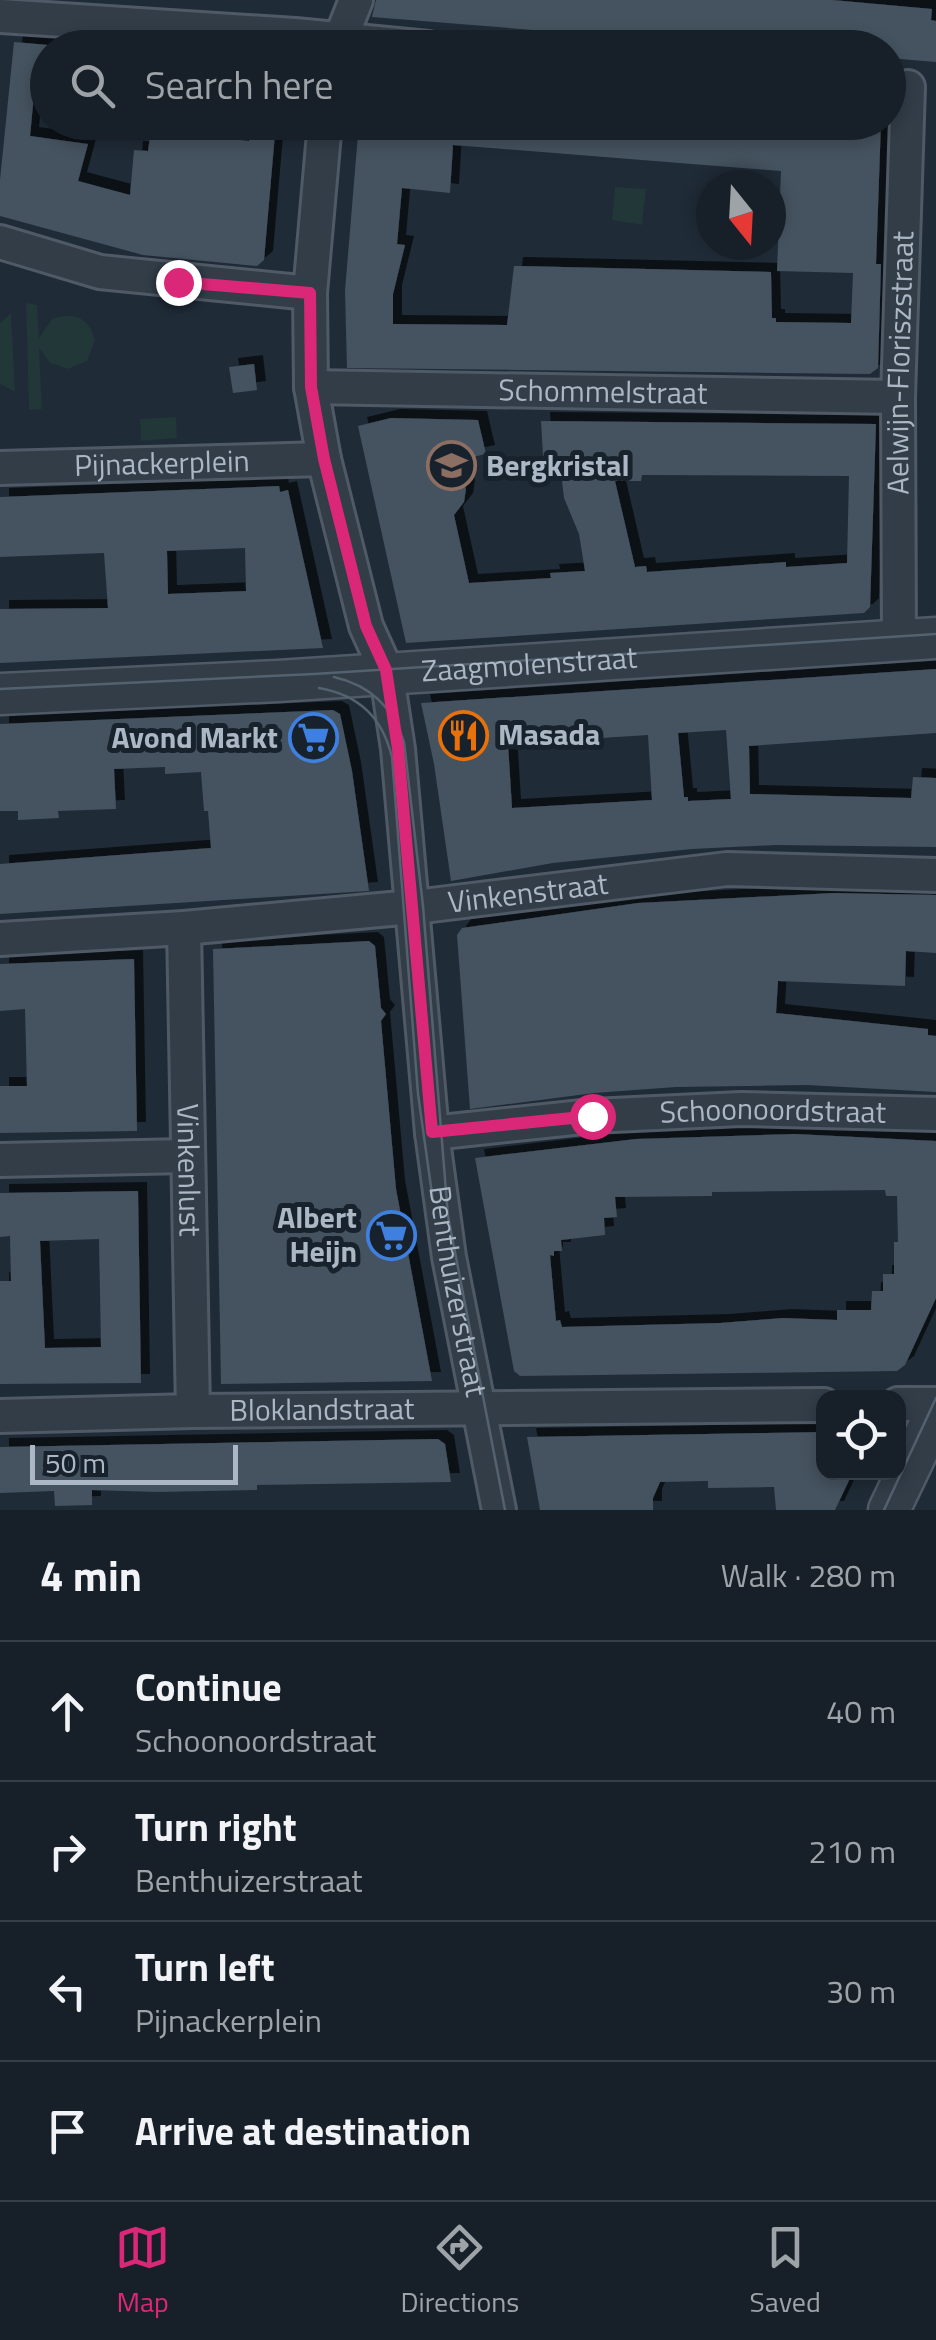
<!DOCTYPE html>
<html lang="en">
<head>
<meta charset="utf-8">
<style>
	:root { --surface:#172029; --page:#202831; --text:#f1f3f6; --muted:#9ea3a8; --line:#363e46; --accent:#db2777 }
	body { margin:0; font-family:"Titillium Web",sans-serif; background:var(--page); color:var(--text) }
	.controls { position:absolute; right:30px; bottom:30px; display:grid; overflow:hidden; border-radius:20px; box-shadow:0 5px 15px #0003 }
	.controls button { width:90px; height:90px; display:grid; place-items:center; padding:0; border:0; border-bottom:2px solid var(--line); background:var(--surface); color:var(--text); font:50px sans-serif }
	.compass { position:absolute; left:696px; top:170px; width:90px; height:90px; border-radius:50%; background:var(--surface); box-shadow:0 5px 15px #0003; rotate:162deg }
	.scale { position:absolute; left:30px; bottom:25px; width:208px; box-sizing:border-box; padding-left:10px; border:5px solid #acb7c5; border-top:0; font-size:28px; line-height:35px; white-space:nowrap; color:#acb7c5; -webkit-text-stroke:8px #18222c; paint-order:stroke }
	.stop { position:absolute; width:30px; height:30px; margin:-22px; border:8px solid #db2777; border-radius:50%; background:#fff }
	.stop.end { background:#db2777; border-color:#fff; box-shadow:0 2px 10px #0008 }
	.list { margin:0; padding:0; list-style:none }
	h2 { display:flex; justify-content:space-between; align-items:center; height:130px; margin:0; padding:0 40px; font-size:42px }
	h2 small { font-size:32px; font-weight:400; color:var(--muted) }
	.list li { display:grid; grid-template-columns:65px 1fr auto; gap:30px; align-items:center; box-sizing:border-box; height:140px; padding:0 40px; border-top:2px solid var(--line) }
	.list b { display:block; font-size:38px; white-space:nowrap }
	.list p { margin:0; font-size:32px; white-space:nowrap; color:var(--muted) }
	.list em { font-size:32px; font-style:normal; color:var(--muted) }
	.icon { flex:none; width:55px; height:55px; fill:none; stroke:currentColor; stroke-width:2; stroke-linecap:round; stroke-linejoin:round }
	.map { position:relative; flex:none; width:936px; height:1510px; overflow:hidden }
	.search { position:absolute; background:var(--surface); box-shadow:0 5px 15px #0003; left:30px; right:30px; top:30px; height:110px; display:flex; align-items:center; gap:25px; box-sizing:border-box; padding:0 35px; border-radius:55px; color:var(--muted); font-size:38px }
	.sheet { height:690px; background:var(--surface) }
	nav { display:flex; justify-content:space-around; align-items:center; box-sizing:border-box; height:140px; border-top:2px solid var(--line); background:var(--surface); font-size:28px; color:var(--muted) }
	nav a { display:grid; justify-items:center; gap:5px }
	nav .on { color:var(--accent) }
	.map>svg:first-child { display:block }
</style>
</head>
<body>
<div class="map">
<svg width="936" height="1510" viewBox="0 0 936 1510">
	<defs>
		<filter id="shadow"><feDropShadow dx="9" dy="-9" stdDeviation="0" flood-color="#0009"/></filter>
	</defs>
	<rect width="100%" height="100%" fill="#1f2b37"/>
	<!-- green -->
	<path fill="#213738" d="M615,187l31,2 -4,36 -30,-5z
		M26,303l11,2 2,33 13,-19c22,-8 38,-1 43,22l-8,20 -19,8 -18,-6 -11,-15 3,61 -13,1z
		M11,313l4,79 -15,-8v-61z
		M176,417l1,21 -36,3 -1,-22z"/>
	<!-- building -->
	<path fill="#445261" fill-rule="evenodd" filter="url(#shadow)" d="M376,0h456l100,9 -1,11 5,1v41l-48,-4v-10h-131l-385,-31z
		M14,42l34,3v52l-14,-2 -4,41 58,8 -10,37 52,14 4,-45 14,1 4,-29h36l-1,12 62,7 2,-19h25l-12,138 -7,6 -114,-11 -143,-39v-36z
		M359,122h522l-5,142h5l-3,104 -8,6 -523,-6 -2,-77zM453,145l328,26 -4,100 76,2 -2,50 -75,-1v-4h-4l-1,-46 -250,-6h-7l-7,59 -114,-1v-30l12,-49 -8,-1 5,-56 48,5z
		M254,364l3,26 -24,3 -4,-26z
		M391,418l87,2 8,34 -32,7 12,28 -2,13 -10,13 15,68 82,-5 -1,-5 35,-2 -6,-37 -15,-36 -3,-25h-17l-3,-52 335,3 -6,183 -6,6 -458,30 -48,-217zM642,475l207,1 -2,87 -61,4v-5l-139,10 -1,-6 -11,1 -20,-86h26z
		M279,486l1,6 8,-2 35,158 -323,15v-54l108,-1 -4,-55 -104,4v-60zM245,548l1,43 -78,3 -1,-43z
		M936,669v64l-187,13 1,48 161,4 2,-21 23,1v69l-160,-2 -84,4 -139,14 -102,18 -17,-117 -13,-61zM726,730l5,69 -43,2v-4h-4l-6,-64zM648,735l4,65 -140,8 -4,-64z
		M333,710l7,4 12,57 17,120 -369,23v-50l211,-16 -3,-37h-4l-3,-39 -36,2v-7l-51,2 2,40 -58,2 1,7 -41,2v-9h-18v-87z
		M834,893l102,2v58l-30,-2 -1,35 -127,-5 -2,32 152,16v6l8,1v56l-129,-7 -131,2 -82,6 -124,16 -13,-174 5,-7 176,-25z
		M369,941l6,5 6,62 5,6 -5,7 15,168 36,192 -211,3 -8,-435z
		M134,959l3,172 -137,2v-47h27l-2,-77 -25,2v-47z
		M795,1134l141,7v157l-31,67 -8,6 -377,5 -6,-5 -39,-213 161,-19zM885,1190l1,6h11l1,46h-4v32h-11v17h-11l-1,19h-34v10l-54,-2 -63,5 -158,4 -2,-7 -4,1 -6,-66 4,1v-5h8l-1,-11 44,-5 -1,-17 13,-1 -2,-20 97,-1v-4z
		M138,1191l3,192 -141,1v-103h11l-1,-45 -10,1v-44zM99,1239l2,108 -56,1 -5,-107z
		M824,1432v40h29l-18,38h-59l-2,-23 -66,1v-7l-48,1 -7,16v12h-113l-13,-73z
		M438,1439l7,5 6,38 -194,3v5l-100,2 -65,-2v15l-37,1 -1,-15 -54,2v-46z"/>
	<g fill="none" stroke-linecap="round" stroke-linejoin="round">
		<defs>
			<g id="minor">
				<path d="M0,16l295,19 133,13"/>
				<path d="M337,48l19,-48"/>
				<path id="s1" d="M325,122l-15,171 1,94 13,72 42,167 20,44 12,79 34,384 17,124 50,253"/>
				<path d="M0,242l100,30 210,21"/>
				<path id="s2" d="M311,387l587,10"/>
				<path id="s3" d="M0,468l324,-9"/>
				<path id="s4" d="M899,641l-1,-244 10,-310"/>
				<path id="s5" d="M184,928l9,483"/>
				<path id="s6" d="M0,939l184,-11 239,-22 304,-37 209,6"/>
				<path id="s7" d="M432,1133l160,-17 149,-7 195,5"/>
				<path d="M0,1160l187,-4"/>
				<path d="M898,1404h38"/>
				<path id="s8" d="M0,1416l193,-5 631,-6"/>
			</g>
			<g id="tertiary">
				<path id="s9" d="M0,694l278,-13 658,-43"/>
				<path d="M889,1510l47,-98"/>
			</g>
		</defs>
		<!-- minor casing -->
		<use href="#minor" stroke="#505a66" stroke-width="38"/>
		<!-- tertiary casing -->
		<use href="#tertiary" stroke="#505a66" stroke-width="45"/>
		<!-- minor -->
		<use href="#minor" stroke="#323d48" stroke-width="32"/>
		<!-- tertiary -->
		<use href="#tertiary" stroke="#323d48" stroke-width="40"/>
		<!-- tram -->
		<path stroke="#54616f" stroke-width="2.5" d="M334,677c35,8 59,30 70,65l19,164 25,310 57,294
			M319,688c40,7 63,29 73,69l26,337 15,107
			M0,689l314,-15 622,-40
			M884,1510l52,-112"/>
	</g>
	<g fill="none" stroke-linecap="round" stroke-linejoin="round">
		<!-- route -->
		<path stroke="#db2777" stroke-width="12" d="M178,282l132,11 1,94 13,72 42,167 20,44 12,79 34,383 160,-16"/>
	</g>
	<!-- icons -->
	<defs>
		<symbol id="school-ring" viewBox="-11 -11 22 22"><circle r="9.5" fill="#18222c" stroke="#8d6e63" stroke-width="1.5"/><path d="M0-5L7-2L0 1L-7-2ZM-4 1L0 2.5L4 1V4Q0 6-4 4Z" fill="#8d6e63"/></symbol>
		<symbol id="restaurant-ring" viewBox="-11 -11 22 22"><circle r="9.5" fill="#18222c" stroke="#e8710a" stroke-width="1.5"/><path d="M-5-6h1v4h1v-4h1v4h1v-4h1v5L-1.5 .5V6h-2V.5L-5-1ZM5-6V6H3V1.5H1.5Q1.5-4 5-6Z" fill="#e8710a"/></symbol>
		<symbol id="supermarket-ring" viewBox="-11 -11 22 22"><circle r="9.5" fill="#18222c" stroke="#3f7fe0" stroke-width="1.5"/><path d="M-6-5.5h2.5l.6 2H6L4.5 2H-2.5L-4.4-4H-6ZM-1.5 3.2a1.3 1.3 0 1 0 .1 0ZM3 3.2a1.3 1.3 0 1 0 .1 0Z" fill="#3f7fe0"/></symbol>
	</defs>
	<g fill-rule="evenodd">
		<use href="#school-ring" x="424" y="438" width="55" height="55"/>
		<use href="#restaurant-ring" x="436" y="708" width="55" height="55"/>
		<use href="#supermarket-ring" x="286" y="710" width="55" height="55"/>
		<use href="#supermarket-ring" x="364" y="1208" width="55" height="55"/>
	</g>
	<g text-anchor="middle" stroke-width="10" stroke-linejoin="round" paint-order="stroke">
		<!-- street labels -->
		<g font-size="30" fill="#acb7c5" stroke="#18222c">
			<text dy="10" stroke="none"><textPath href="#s4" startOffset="278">Aelwijn-Floriszstraat</textPath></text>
			<text dy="10" stroke="none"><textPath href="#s2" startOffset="292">Schommelstraat</textPath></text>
			<text dy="10" stroke="none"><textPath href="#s3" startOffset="162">Pijnackerplein</textPath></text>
			<text dy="10" stroke="none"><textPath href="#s9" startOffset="530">Zaagmolenstraat</textPath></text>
			<text dy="10" stroke="none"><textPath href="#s6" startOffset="530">Vinkenstraat</textPath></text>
			<text dy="10" stroke="none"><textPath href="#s7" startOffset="342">Schoonoordstraat</textPath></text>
			<text dy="10" stroke="none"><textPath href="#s5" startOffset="242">Vinkenlust</textPath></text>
			<text dy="10" stroke="none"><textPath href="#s1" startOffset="1185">Benthuizerstraat</textPath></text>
			<text dy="10" stroke="none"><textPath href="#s8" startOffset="322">Bloklandstraat</textPath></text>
		</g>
		<!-- poi labels -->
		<g font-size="30" font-weight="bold" fill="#acb7c5" stroke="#18222c" text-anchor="start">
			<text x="486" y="476">Bergkristal</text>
			<text x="498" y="745">Masada</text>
			<text x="278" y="748" text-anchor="end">Avond Markt</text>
			<text x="357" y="1228" text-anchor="end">Albert<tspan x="357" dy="34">Heijn</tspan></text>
		</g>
	</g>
</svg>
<div class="controls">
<button><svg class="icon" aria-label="locate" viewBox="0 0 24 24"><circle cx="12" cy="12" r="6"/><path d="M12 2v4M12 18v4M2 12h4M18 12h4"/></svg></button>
</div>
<svg class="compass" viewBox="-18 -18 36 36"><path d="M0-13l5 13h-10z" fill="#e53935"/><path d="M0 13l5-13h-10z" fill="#9ea3a8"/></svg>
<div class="scale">50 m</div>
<div class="stop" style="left:592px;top:1116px"></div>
<div class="stop end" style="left:178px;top:282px"></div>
<div class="search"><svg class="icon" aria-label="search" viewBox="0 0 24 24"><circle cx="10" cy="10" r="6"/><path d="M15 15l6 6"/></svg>Search here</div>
</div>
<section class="sheet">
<h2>4 min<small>Walk · 280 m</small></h2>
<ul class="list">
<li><svg class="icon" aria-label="ahead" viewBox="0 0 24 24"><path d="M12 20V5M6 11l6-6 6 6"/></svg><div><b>Continue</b><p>Schoonoordstraat</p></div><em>40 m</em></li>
<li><svg class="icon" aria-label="right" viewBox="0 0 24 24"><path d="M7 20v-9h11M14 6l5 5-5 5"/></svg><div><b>Turn right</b><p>Benthuizerstraat</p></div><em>210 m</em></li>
<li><svg class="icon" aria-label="left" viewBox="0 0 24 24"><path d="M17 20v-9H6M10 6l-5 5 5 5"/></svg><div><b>Turn left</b><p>Pijnackerplein</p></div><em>30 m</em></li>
<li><svg class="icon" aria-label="arrive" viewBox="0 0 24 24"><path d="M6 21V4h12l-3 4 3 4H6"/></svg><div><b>Arrive at destination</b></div></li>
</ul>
</section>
<nav>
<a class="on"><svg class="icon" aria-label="map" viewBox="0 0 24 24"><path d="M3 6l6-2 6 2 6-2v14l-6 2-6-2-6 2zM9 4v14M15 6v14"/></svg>Map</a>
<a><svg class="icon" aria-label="directions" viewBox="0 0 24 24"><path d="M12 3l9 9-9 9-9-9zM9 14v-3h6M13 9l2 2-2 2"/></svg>Directions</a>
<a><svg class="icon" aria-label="saved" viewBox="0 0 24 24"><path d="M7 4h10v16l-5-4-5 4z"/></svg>Saved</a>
</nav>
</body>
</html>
